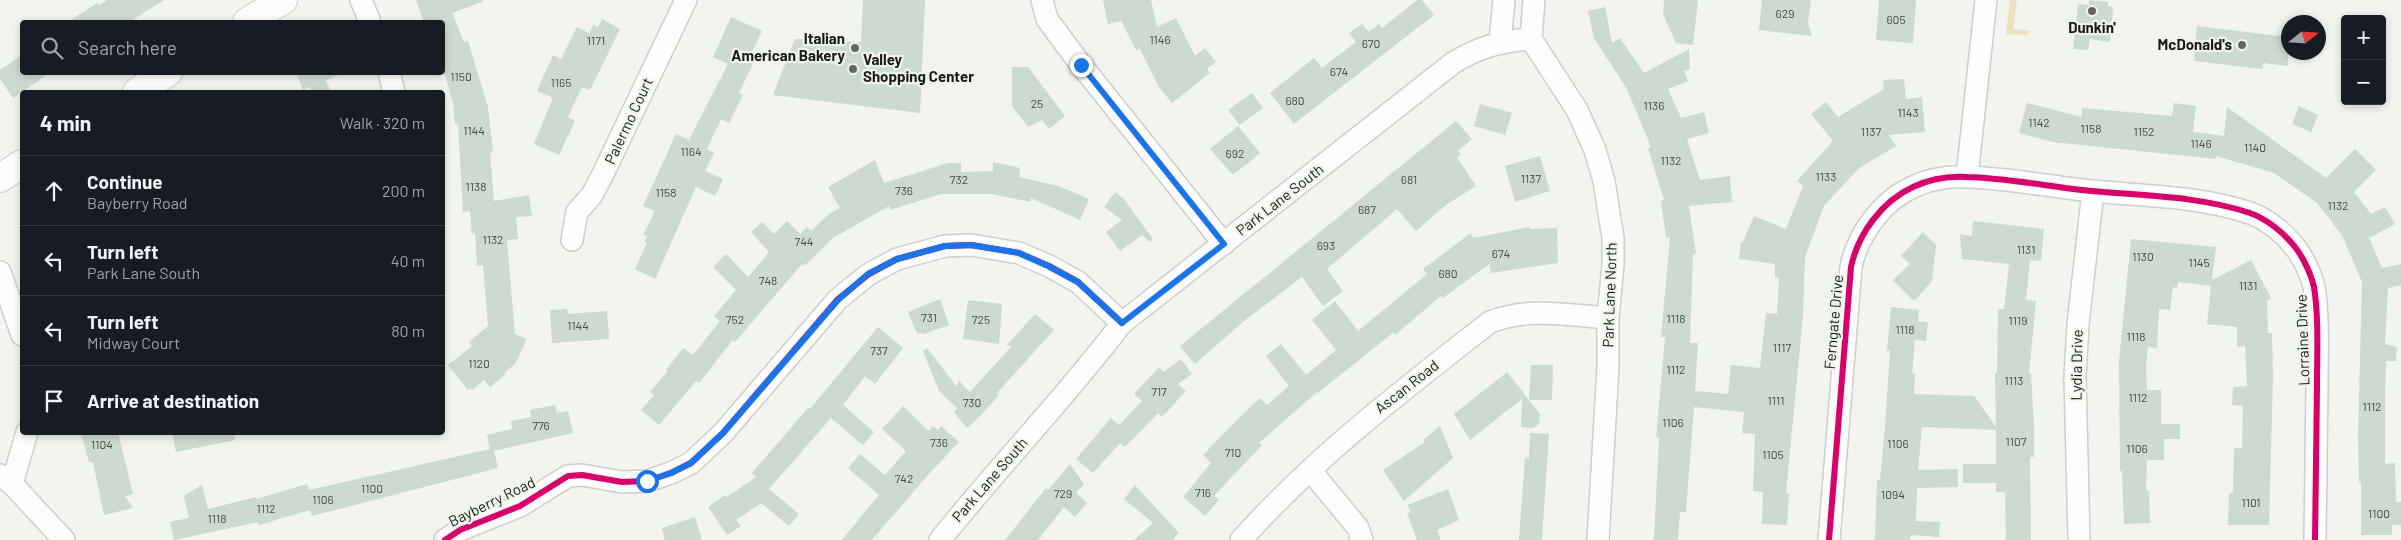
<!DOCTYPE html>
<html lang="en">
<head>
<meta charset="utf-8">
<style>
	:root { --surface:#171b24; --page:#20242c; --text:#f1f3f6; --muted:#9ea1a6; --line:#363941 }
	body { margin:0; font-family:Barlow,sans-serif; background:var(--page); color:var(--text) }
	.controls { position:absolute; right:15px; top:15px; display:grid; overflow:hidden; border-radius:5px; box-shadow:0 2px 8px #0003 }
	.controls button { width:45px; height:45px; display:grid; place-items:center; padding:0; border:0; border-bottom:1px solid var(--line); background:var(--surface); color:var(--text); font:25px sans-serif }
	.compass { position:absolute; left:2281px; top:15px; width:45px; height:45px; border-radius:50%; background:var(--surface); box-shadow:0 2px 8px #0003; rotate:73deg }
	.stop { position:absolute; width:15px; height:15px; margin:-11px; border:4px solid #1a73e8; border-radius:50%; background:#fff }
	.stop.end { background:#1a73e8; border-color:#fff; box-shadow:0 1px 5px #0008 }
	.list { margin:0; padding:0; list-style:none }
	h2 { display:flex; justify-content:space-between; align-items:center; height:65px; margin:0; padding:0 20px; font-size:21px }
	h2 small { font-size:16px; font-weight:400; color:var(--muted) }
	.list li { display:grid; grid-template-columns:32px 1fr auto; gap:15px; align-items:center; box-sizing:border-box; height:70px; padding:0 20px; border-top:1px solid var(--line) }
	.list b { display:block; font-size:19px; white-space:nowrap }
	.list p { margin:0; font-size:16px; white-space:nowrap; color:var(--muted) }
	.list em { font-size:16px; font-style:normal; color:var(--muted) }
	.icon { flex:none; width:28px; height:28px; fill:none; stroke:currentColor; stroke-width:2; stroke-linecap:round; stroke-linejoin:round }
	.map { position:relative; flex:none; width:2401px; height:540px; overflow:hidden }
	.search { position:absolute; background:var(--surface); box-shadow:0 2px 8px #0003; left:20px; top:20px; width:425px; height:55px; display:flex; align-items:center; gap:12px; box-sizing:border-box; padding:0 18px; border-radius:5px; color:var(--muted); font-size:19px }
	.panel { position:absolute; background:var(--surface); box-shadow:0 2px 8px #0003; left:20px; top:90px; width:425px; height:345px; border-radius:5px }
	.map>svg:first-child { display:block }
</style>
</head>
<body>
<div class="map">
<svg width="2401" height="540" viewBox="0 0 2401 540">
	<rect width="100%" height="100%" fill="#f1f4ef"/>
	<!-- green -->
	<path fill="#efe0c0" d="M2010,0h7l-4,29 17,2 -2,4 -22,-1z"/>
	<!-- building -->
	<path fill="#ccdad0" d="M107,0h57l-35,22h-61l29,-19 2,2z
		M416,0h66v2l-30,11 12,29 4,-1 20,66 5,45 -3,1 4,48 35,-6 3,21 -16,1 2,22 -11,1 8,94 12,5 -12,25 -11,9 2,1 -16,13 -6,-7 -12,10 -2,-2 -2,2 -20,-25 24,-19 -3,-4 19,-16 -5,-61 -6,1 -2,-32h-3l-2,-23 -7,1 -5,-88h-3l-2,-21 -11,-38v-43h-18z
		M863,0h62l-5,113 -147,-18 22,-56 66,3z
		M1103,0h48l6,27 19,-9 19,38 10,-8 11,14 -9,7 3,4 -38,30 -13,-16 -19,-38 -4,1 -15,-29 -13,3z
		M1417,0h5l12,15 -140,109 -24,-31 44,-35 8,10 34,-26 -7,-9 13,-9 7,8 10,-8 3,4z
		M1664,0h34l-5,45 -17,-2 -13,-29z
		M1762,0h49l-3,23 4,13 -53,-6z
		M1879,0h37l-3,43 -37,-3z
		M2089,0l19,2v4l5,1 -3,35 -20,-3 -2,11 -15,-1 5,-45 11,1z
		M1605,7l7,36 8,-5 24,35 45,-24 1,20 -6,2 4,10 -20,8 13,29 23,-6 5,21 -22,6 13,41 30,-4 2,26 -43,4 7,48h-3l-3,89h8l-3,48 33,3 3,-29 29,3 6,-55 11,1 2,-36 -4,-1v-13l-36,-5 2,-17h2l11,-26 32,13 17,-43 -6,-5 36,-40 -22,-27 15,-12 12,15 46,-28 -1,-9 21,-1 2,20 16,-2 3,35 -36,3 7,11 -37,22 -35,38 -19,51 -2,59 -17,177h3l-2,32 -25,-1 1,-32 -10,-1 2,-57 -13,-1 2,-21 -50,-5 -8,105h-6l-2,28h-24l5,-102h-3l9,-101h-4l9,-100 -4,1 -5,-37 3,-1 -16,-52 3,-1 -24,-58 -33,-51 -6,-27z
		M731,17l31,14 -12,25 5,3 -16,34 4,2 -14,28 -8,-4 -14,30 7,4 -9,18 18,8 -8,17 -19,-9 -41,92 -20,-10 12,-26 -3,-1 3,-6 -4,-1 12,-24 -12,-5 33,-72 13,6 39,-76 -15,-7z
		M602,19l18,10 -30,61 -8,-3 -14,30 7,4 -16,34 -25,-11 19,-46 -16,-7 16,-36 8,4 16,-32 12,6 4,-8 5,2z
		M2197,26l91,11v29l-25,-3 -1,6 -68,-8z
		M22,55v17h29l-38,26 -13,-19v-9z
		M1012,67h16l37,49 -16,13 -7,-9 -14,7 -16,-21z
		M296,72h48v1l-18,7 5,12h-19l-2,-5 -7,3z
		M1252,93l11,15 -23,17 -12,-15z
		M2027,103l55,14v-9l90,8 2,-13 22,3 -3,26 31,4 3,-29 99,71 29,-29 21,21 -22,22 17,22 14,-7 10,17 -26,14 13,30 19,-4v21l-13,3 -3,56 12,3 -1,14h-10l-1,35v68l10,-1 1,39h5v23h-9v10h-31v-53h-2l-1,-45 4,-155 -20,-47 -25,-32 -43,-30 -58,-17v3l-163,-17 -34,-9z
		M1480,104l32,9 -7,22 -31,-9z
		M2299,106l19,9 -7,17 -19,-8z
		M1456,121l16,18 -14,12 3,3 -4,3 19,29 -30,19 -30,26 -19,-22 -70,60 16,22 -20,15 -21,-29 -58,44 -49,43 -15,-18z
		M1238,126l22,27 -27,22 -23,-26z
		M1540,156l10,35 -35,11 -10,-36z
		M875,160l9,23 64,-20h13v9l32,-1v-9l27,6 -1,9 39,9 31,13 -9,21 -49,-22 -1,4 -38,-8h-51l-51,16 -1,-4 -56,32 -29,28 -2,-2 -67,78 -2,-2 -34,43 -3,-2 -37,44 -18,-15 13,-15 -4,-3 18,-21 -2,-1 17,-22 10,7 27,-34 -6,-5 22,-26 -23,-23 13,-13 22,23 21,-25 -18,-20 11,-10 12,12 13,-13 13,13 7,-7 4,4 19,-18 10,-5 -12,-21z
		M1115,192l8,6 30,41 -3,3 -8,-7 -22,16 -14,-19 16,-12 -18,-13z
		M1973,221l71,8 -3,32 -11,-1 -4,40 10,1 -7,72h2l3,53v31h-4l1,83h-25l-1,-48h-9v-9h-33v-19h33v-34l-74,-3 -4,43 40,-1v18l-41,1 -1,33 24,1 -1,15 -28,-2 -1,5h-35l2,-60h3l5,-53 5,-76 -3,-1 4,-43 28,3 -1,11 10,1 -2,19 -11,-1 -3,34h3l-1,20 60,2 22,31 -1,-54h2l1,-64h6l5,-45 -47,-5 -2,-25 12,2z
		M1530,227v2l27,-1 1,35 -67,10 -2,-9 -46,34 -2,-2 -46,39 -1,-3 -76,61 -1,-1 -58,51 3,2 -48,51 5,4 -14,16 -22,-19 28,-34 -8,-8 38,-39 19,-18 7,7 22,-19 -23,-30 15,-12 25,31 30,-25 -24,-30 23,-19 23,30 69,-57 -4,-5 48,-36 2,5z
		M1923,232l13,13 -4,36 -18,20 -21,-21 17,-16 -9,-8z
		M2131,239l85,8 -4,33 39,-20 20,38 -4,3 1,32h4l1,43 -4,149h-41l1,-32h4l1,-45h8l1,-42 -11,-1 1,-18 14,-1 -2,-40 -8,1v-20l-30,-3 4,-38 -33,-4 -1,6 -4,-1 -3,23 -11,-1 -2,39 -9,-1 -2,19 1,24h14v34h19v15h-16v21h-17l-1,31h3l1,32 -26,1 -2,-53h-2l-1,-110z
		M940,299l9,26 -25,9 -7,-1 -9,-21z
		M968,300l34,4 -3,40 -36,-5z
		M567,309l1,5 39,-3 2,28 -57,4 -2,-33z
		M1035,314l19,16 -57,63 2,2 -20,22 -12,11 -13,-16 3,-4 -18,-17 -16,-40 4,-3 30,39 1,-7 12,12 42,-46 -5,-1z
		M878,327l25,21 -28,36 -10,-8 -22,29 31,27 -11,13 -32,-27 -62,71 30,25 -10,12 -28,-23 -25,17 5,6 -14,9 -19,-28 17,-12 2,2 29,-20 -4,-4 56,-65 2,1z
		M1181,359l11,15 -14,10 8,7 -24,26 -4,-4 -33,34 -5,-4 -27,30 -17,-14 35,-41 8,7 23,-24 -8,-7 25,-27 5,5z
		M1531,365h22l-1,35h-23z
		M1507,372l33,42 -1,10 -6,4 -12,-1 1,-28 -52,41 -16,-26z
		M555,405l2,8 11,-2 5,22 -79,18 4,17 -186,48 -2,-6 -51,15 -1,-3 -9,2 -75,16 -4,-18 19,-4 -5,-22 18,-11 6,24 48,-12v2l51,-15 2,6 181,-41 -3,-14 25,-6 -1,-8 20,-4 -1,-7z
		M903,406l26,25 4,-5 5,4 3,-4 18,16 -32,34 -55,64h-30l37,-45 -31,-27 12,-14 25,21 21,-24 -24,-22z
		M1440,426l13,32 -49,43 -21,-31 42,-28 -2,-2z
		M81,432h37l15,62 -8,2 8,12 -29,7 -11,-53 -4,1z
		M172,432h62l1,8 -59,12z
		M1530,433l19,1 -7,106h-23l6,-82 4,1z
		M1070,464l14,20 -8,9 11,10 -12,14 -11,-10 -26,33h-33l41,-52 2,2z
		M1135,485l44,48 -7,7h-38l19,-17 -29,-24z
		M1448,489l11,31 -22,10 4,10h-24l-10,-27 4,-1 -4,-7z
		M695,517l7,23h-37l-3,-12z"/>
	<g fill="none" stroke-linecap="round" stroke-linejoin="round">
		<defs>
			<path id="minor" d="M361,0l9,22
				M1042,0l5,19 34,46 143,179
				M1531,39l46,71 18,40 9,31 9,57v26l-5,54v49l-10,173
				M1531,39l3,-39
				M1500,41l4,-41
				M389,72l5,20
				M1967,177l19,-177
				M572,240l5,-28 15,-17 11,-21 83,-174
				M0,272l22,63
				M1310,470l48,58 4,12
				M0,475l12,9 52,56
				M12,484l15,-52
				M445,540l15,-10 60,-24 48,-30 14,-1 40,7 25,-1 24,-8 20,-10 32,-30 115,-134 31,-25 28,-15 48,-13 26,-1 48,8 30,13 29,16 44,41
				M940,540c59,-74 125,-142 182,-217l331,-260c26,-16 48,-22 78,-24
				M1241,540c74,-83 162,-150 249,-218 39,-15 78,-7 118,-4
				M1829,540l22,-273c7,-33 31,-66 62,-80 17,-8 36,-11 54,-10 42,1 83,10 124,14 54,5 108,5 159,22 17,6 34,20 45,34 8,10 16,27 19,40 5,32 3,67 3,100 -1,51 -1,102 -2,153
				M2079,540l-4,-163 3,-53 15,-133"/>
			<path id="secondary" d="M247,22l36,-22
				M137,92l31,-20
				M0,178l22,-14"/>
		</defs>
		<!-- minor casing -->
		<use href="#minor" stroke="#cdcfcb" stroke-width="24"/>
		<!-- secondary casing -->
		<use href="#secondary" stroke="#cdcfcb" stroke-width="30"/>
		<!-- minor -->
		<use href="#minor" stroke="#fdfdfd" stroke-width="21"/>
		<!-- secondary -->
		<use href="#secondary" stroke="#fdfdfd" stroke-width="28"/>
		<defs>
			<path id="cycleway" d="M445,540l15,-10 60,-24 48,-30 14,-1 40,7 25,-1 24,-8 20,-10 32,-30 115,-134 31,-25 28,-15 48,-13 26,-1 48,8 30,13 29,16 44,41
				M1829,540l22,-273c7,-33 31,-66 62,-80 17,-8 36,-11 54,-10 42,1 83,10 124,14 54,5 108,5 159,22 17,6 34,20 45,34 8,10 16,27 19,40 5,32 3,67 3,100 -1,51 -1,102 -2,153"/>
		</defs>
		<!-- cycleway casing -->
		<use href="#cycleway" stroke="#f0f6ed" stroke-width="9"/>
		<!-- cycleway -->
		<use href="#cycleway" stroke="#d6006c" stroke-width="6"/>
	</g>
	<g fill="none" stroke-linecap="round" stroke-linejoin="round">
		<!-- route -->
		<path stroke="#1a73e8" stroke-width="6" d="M647,481l24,-8 20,-10 32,-30 115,-133 30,-26 29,-15 48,-13 26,-1 48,8 29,13 30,16 44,41 102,-79 -143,-179"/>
	</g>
	<!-- markers -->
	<g fill="#646663" stroke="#f0f6ed" stroke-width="2">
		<circle cx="2092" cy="11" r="5"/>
		<circle cx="2242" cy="45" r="5"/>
		<circle cx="855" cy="48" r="5"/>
		<circle cx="853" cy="69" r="5"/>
	</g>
	<g text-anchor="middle" stroke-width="4.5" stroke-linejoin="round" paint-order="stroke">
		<!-- number labels -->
		<g font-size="12" fill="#454a45">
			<text x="1785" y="18">629</text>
			<text x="1896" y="24">605</text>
			<text x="1160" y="44">1146</text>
			<text x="596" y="45">1171</text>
			<text x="1371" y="48">670</text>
			<text x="1339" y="76">674</text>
			<text x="461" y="81">1150</text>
			<text x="561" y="87">1165</text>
			<text x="1295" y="105">680</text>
			<text x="1037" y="108">25</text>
			<text x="1654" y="110">1136</text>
			<text x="1908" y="117">1143</text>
			<text x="2039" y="127">1142</text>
			<text x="2091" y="133">1158</text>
			<text x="474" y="135">1144</text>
			<text x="1871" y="136">1137</text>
			<text x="2144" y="136">1152</text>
			<text x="2201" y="148">1146</text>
			<text x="2255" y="152">1140</text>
			<text x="691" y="156">1164</text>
			<text x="1235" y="158">692</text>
			<text x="1671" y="165">1132</text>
			<text x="1826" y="181">1133</text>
			<text x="1531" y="183">1137</text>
			<text x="959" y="184">732</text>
			<text x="1409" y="184">681</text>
			<text x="476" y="191">1138</text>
			<text x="904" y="195">736</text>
			<text x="666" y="197">1158</text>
			<text x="2338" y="210">1132</text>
			<text x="1367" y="214">687</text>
			<text x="493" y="244">1132</text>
			<text x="804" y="246">744</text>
			<text x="1326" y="250">693</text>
			<text x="2026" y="254">1131</text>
			<text x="1501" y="258">674</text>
			<text x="2143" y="261">1130</text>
			<text x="2199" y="267">1145</text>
			<text x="1448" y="278">680</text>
			<text x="768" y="285">748</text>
			<text x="2248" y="290">1131</text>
			<text x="929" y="322">731</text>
			<text x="1676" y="323">1118</text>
			<text x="735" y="324">752</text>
			<text x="981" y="324">725</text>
			<text x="2018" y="325">1119</text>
			<text x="578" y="330">1144</text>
			<text x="1905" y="334">1118</text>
			<text x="2136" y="341">1118</text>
			<text x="1782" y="352">1117</text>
			<text x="879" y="355">737</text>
			<text x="479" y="368">1120</text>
			<text x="1676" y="374">1112</text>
			<text x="2014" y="385">1113</text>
			<text x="1159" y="396">717</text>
			<text x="2138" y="402">1112</text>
			<text x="1776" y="405">1111</text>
			<text x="972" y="407">730</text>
			<text x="2372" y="411">1112</text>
			<text x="1673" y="427">1106</text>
			<text x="541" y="430">776</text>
			<text x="2016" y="446">1107</text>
			<text x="939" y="447">736</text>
			<text x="1898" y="448">1106</text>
			<text x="102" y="449">1104</text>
			<text x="2137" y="453">1106</text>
			<text x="1233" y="457">710</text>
			<text x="1773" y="459">1105</text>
			<text x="904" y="483">742</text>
			<text x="372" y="493">1100</text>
			<text x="1203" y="497">716</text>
			<text x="1063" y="498">729</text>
			<text x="1893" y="499">1094</text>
			<text x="323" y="504">1106</text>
			<text x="2251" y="507">1101</text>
			<text x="266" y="513">1112</text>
			<text x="2379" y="518">1100</text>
			<text x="217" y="523">1118</text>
		</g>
		<!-- poi labels -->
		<g font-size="15" font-weight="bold" fill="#181a17" stroke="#f0f6ed" text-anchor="end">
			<text x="2092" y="33" text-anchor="middle">Dunkin'</text>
			<text x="845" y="44">Italian<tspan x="845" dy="17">American Bakery</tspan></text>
			<text x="2232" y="50">McDonald's</text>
			<text x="863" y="65" text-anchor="start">Valley<tspan x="863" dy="17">Shopping Center</tspan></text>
		</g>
		<!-- street labels -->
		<g font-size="15" fill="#181a17" stroke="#f0f6ed">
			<text transform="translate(629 121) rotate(-65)" y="5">Palermo Court</text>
			<text transform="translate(1280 200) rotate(-38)" y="5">Park Lane South</text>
			<text transform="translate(1610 295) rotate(-88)" y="5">Park Lane North</text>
			<text transform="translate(1834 322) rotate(-85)" y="5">Ferngate Drive</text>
			<text transform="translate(2303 340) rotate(-92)" y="5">Lorraine Drive</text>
			<text transform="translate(2077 365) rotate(-89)" y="5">Lydia Drive</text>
			<text transform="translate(1407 387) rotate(-38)" y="5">Ascan Road</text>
			<text transform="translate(990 480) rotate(-49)" y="5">Park Lane South</text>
			<text transform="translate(492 502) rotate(-26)" y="5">Bayberry Road</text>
		</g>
	</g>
</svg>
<div class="controls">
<button>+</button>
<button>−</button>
</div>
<svg class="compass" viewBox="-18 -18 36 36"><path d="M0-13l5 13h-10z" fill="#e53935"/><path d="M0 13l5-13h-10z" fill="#9ea1a6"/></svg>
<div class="stop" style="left:647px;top:481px"></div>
<div class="stop end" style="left:1081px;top:65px"></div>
<div class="search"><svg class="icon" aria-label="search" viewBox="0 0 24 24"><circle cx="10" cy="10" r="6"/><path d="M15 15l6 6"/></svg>Search here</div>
<section class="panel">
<h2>4 min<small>Walk · 320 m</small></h2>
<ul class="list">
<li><svg class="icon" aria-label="ahead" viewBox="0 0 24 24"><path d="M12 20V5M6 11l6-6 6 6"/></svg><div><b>Continue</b><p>Bayberry Road</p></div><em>200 m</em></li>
<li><svg class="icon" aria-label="left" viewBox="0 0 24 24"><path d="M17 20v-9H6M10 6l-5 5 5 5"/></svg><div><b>Turn left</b><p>Park Lane South</p></div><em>40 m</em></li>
<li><svg class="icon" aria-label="left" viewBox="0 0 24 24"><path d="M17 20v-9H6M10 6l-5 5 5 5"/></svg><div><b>Turn left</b><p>Midway Court</p></div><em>80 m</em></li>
<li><svg class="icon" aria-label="arrive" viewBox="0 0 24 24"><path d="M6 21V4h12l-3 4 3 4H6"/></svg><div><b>Arrive at destination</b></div></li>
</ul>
</section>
</div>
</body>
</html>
